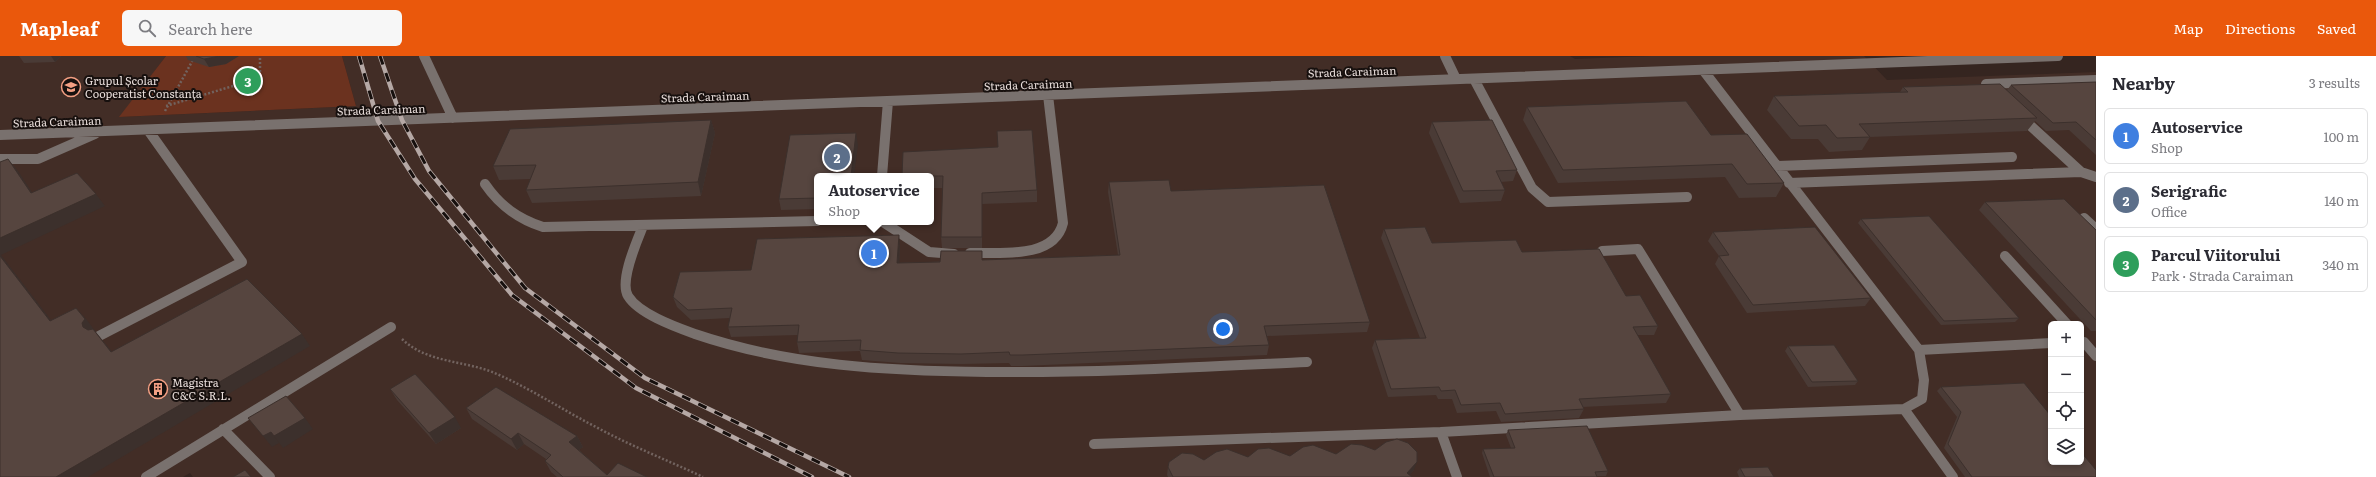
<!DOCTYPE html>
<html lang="en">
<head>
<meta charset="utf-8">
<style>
	:root { --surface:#fff; --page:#f7f7f7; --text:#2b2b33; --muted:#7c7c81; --line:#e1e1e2; --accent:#ea580c }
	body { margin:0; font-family:Literata,serif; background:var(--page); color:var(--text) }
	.controls { position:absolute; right:12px; bottom:12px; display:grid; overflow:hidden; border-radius:6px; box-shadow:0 2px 6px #0003 }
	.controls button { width:36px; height:36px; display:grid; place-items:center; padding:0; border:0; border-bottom:1px solid var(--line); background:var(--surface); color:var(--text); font:20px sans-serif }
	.you { position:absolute; left:1223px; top:273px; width:14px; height:14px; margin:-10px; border:3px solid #fff; border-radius:50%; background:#1a73e8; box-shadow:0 0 0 6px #1a73e833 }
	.badge { display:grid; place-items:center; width:26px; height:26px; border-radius:50%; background:var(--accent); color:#fff; font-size:13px; font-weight:700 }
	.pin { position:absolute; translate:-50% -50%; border:2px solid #fff; box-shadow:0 1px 4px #0006 }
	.popup { position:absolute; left:814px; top:117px; width:120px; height:52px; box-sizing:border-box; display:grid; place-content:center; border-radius:6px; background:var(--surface); filter:drop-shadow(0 1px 3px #0005); font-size:13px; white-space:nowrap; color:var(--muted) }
	.popup b { font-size:15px; color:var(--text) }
	.popup::after { content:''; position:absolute; left:50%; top:100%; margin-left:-8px; border:8px solid transparent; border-top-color:var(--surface) }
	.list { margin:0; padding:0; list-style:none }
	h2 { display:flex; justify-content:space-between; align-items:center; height:52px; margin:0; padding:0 16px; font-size:17px }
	h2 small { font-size:13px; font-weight:400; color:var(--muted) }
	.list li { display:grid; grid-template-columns:26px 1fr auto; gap:12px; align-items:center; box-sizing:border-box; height:56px; margin:0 8px 8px; padding:0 8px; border:1px solid var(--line); border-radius:6px }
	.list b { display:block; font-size:15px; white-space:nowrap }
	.list p { margin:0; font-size:13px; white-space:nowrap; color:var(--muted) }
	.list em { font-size:13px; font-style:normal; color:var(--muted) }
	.icon { flex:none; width:22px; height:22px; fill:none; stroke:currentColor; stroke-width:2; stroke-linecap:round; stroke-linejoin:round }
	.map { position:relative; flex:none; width:2096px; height:421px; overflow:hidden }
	header { display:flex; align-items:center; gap:24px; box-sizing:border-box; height:56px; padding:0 20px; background:var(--accent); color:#fff }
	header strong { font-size:19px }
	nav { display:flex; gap:22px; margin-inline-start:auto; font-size:14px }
	.search { width:280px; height:36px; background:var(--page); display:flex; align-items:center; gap:10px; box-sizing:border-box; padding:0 14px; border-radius:6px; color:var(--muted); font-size:15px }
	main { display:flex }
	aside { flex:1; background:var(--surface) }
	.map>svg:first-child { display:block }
</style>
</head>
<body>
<header>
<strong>Mapleaf</strong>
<div class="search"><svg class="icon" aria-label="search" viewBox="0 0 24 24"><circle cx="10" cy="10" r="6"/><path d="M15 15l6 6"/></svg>Search here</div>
<nav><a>Map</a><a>Directions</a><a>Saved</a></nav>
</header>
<main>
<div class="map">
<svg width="2096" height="421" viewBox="0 0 2096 421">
	<rect width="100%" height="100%" fill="#352520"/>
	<!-- built -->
	<path fill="#422d26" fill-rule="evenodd" d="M0,0h166l-46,61 236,-11 -14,-50h1228l5,3 76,-3h213l23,24 209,-8v405h-1903l-3,-4 -7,4h-183zM817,120h114v46h-114zM2051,268h30v138h-30z"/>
	<!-- green -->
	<path fill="#6b321f" d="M166,0h176l14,50 -237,11z"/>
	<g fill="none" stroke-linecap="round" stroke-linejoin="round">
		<!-- path -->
		<path stroke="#72635f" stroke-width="2.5" stroke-dasharray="2 2" stroke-linecap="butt" d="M166,50l94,-28v-22
			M165,55l30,-55
			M402,283c26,25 64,21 95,35 34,15 66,36 99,53 35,19 71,33 107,50"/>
		<!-- minor -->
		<path stroke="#79716e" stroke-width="10" d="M424,0l29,62
			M1445,0l11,23
			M1703,14l216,280 5,30 -2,19 -18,10 49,68
			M1474,23l58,109 16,14 139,-5
			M1996,37l-10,-9 110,-4
			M0,79l2058,-79
			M0,103h38l57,-25
			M1776,110l236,-9
			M2081,116l15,5
			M882,120l6,-75
			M1789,127l292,-11 -59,-54
			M485,128c15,22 33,35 58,43l274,-6
			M2084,162l12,11
			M883,166l46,30 25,2
			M643,170c-6,15 -24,55 -15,70 11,18 48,31 67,38 94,32 193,37 292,38 107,1 214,-5 320,-10
			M970,197c29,-1 84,7 93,-30l-15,-128
			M2005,200l62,68
			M99,280l143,-74 -94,-132
			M2084,286l12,14
			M1919,294l132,-7
			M1740,359l164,-6
			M223,373l47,48
			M1441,376l299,-17 -102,-166 -36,2
			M1094,388l347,-12 16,45
			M146,421l245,-150"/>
		<defs>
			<path id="rail" d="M359,0l19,65 37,58 97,116 124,93 176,89
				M380,0l22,64 27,51 96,117 120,90 204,99"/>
		</defs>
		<!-- rail casing -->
		<use href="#rail" stroke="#b5a8a5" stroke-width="4.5"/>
		<!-- rail -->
		<use href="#rail" stroke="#17100e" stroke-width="3" stroke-dasharray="9" stroke-linecap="butt"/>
	</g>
	<!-- wall -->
	<path fill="#4a3b36" d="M19,0h42l-6,6 -31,1z
		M186,0h53l-13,8 -17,3 -21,-7z
		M2096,26v73l-27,-25 -23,1 -11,-10 -8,10 -157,6 -8,13 -33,2 -11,-13h-27l-24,-29 7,-14 126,-4 3,-5 104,3 4,-5z
		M1527,51l184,28 73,48 -8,14 -37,1 -14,-21 -167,6 -35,-63z
		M711,64l4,13 -14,63 -169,7 -6,-13 5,-11 -32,1 -6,-14z
		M1432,66l85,48 -4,11 -12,1 4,8 -4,11 -41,2 -31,-70z
		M858,89l-41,31v33l-36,1 -2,-11z
		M998,91l39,43v12l-55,2v44h-40l-1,-11 2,-49h-12v-12z
		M1109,126l62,9 199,131 -3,10 -100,4 2,9 -2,10 -244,11h-12l-2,-3 -47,1 -62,-1 -38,-3 -2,-9 -61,2 -2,-11 1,-7 -67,2 -3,-10 2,-9 -39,2 -14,-13 -4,-10 78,-27 149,-25 -1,18 219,-8 -10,-63z
		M1985,146l111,28v101h-5l-112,-121z
		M1861,163l158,99 -4,4 -74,3 -83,-102z
		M1384,173l48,14 90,9 104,44 32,30 -4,9h-17l34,59 -5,9 -84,4 2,2 -5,9 -78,4 -5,-11 -39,2 -5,-14h-14l-2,-4 -48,2 -16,-49 3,-8 45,-2 -39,-100z
		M1713,176l158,66 -6,8 -118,7 -32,-49 4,-8 -11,-15z
		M1788,290l70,35 -3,4 -47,2 -23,-36z
		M1941,331l155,90h-131l-21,-29 13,-31 -20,-26z
		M390,333l71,39 -25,16 -39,-44z
		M466,352l111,28 6,11 -4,3 28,25 40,2h-90l-6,-5 -6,-11 1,-2 -22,-15 -7,6 -45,-31z
		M1508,374l100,41 -2,5h-9v1h-107l-8,-24 1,-4 28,-1 -5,-13z
		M1375,394l39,20 -5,5 3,2h-244l-1,-2 1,-8 36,-7 44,-3 42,-1 46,-2z
		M1740,412l34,9h-35l-2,-5z"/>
	<!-- shaded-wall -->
	<path fill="#3c302c" d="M51,0h10l-6,6z
		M220,0h19l-13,8 -17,3 -5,-8z
		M711,64l4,13 -14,63 -3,-14z
		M856,77l2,12 -4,31h-3z
		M8,103l10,12 23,35 -10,-13z
		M96,138l9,12 -104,49 60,78 -11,-12 -50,-65v-18z
		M899,179l1,10 -1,29 -2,-11z
		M76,252l11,12 8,11 27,33 -39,-37z
		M302,278l8,12 -222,131h-32z
		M455,361l6,11 -25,16 -7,-11z
		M305,362l8,11 -30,19 -9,-12z
		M271,376l8,11 -7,4 -9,-11z
		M518,377l6,11 -7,6 -6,-11z
		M577,380l6,11 -8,6 -6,-11z
		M1417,406l-3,8 -6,7 -1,-4z"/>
	<!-- building -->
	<path fill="#56453f" stroke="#3c302c" d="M196,0h24l-16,3z
		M2096,26v58l-20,-18 -23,1 -42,-38z
		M2000,28l37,34 -178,6 11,13 -33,1 -11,-13 -27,1 -25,-30 134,-4 -5,-5z
		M1686,45l25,34 36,-1 37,49 -37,1 -15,-20 -169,6 -36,-63z
		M711,64l-13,62 -172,8 10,-25 -43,1 17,-37z
		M1492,64l25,50 -21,1 9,19 -42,1 -31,-69z
		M1032,74l5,60 -55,3v44h-41l2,-61h-41l1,-24 95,-5 -1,-16z
		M856,77l-5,43h-34v22l-38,1 11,-64z
		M8,103l23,34 46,-20 19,21 -96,44v-76z
		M1169,124l2,11 153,-6 46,137 -106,4 5,19 -246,10h-13l-1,-3 -48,2 -63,-1 -38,-3 1,-10 -64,2 2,-17 -71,2 4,-19 -44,2 -15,-13 7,-25 71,-2 6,-31 142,-4 -2,28 43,-1 1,-11h41v9l138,-5 -11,-73z
		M2064,143l32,31v90l-111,-118z
		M1929,160l90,102 -75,3 -83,-102z
		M1425,171l7,16 84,-3 6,12 77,-3 27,47 14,-1 18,31 -25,1 38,67 -92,5 5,10 -79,5 -5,-11 -39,2 -6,-15 -14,1 -2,-4 -48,2 -16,-49 51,-2 -42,-109z
		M1815,171l56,71 -118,7 -34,-49 10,-1 -16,-23z
		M0,200l50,65 26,-13 9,11 -3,4 1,4 5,3 5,-1 18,23 136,-73 55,55 -246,143h-56z
		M1834,289l24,36 -46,1 -24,-36z
		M415,318l40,43 -26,16 -39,-44z
		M2024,327l27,33v46h30v-10l15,18v7h-124l-24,-33 13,-32 -20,-25z
		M496,331l81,49 -8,6 38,33 11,-12 29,14h-84l-18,-16 6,-6 -33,-22 -7,6 -45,-31z
		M286,340l19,22 -31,18 -3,-4 -8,4 -15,-18z
		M1587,370l21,45 -13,1 2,5h-103l-11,-28 32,-1 -7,-18z
		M1397,383l11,4 9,9v10l-10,11 5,4h-239l-5,-10 1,-5 13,-9 11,1 11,6 12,-8 11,-3 21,8 10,-8 11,-1 21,8 13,-9 10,-2 23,9 15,-10 11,1 13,5 11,-8z
		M1768,411l6,10h-29l-5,-9z
		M245,414l6,7h-18z"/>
	<!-- icons -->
	<defs>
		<symbol id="school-ring" viewBox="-11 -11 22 22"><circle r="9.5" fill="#17100e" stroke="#f39f83" stroke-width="1.5"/><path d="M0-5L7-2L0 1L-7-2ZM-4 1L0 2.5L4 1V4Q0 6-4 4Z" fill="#f39f83"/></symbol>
		<symbol id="building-ring" viewBox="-11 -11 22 22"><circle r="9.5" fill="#17100e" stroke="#f39f83" stroke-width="1.5"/><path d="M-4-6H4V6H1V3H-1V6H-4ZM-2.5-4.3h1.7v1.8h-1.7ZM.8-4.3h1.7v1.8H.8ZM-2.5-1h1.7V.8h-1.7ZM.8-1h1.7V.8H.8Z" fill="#f39f83"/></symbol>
	</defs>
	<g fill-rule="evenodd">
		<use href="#school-ring" x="60" y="20" width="22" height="22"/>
		<use href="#building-ring" x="147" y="322" width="22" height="22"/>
	</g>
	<g text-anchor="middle" stroke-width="4" stroke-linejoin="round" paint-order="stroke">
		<!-- street labels -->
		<g font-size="11" fill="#e9dedb" stroke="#17100e">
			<text transform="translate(1352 16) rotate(-2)" y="4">Strada Caraiman</text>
			<text transform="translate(1028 29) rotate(-2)" y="4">Strada Caraiman</text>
			<text transform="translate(705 41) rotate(-2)" y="4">Strada Caraiman</text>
			<text transform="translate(381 54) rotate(-2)" y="4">Strada Caraiman</text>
			<text transform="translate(57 66) rotate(-2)" y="4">Strada Caraiman</text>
		</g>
		<!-- poi labels -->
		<g font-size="11" fill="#e9dedb" stroke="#17100e" text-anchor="start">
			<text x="85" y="29">Grupul Școlar<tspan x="85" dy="13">Cooperatist Constanța</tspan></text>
			<text x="172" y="331">Magistra<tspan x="172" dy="13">C&amp;C S.R.L.</tspan></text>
		</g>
	</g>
</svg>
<div class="controls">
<button>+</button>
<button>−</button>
<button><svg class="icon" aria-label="locate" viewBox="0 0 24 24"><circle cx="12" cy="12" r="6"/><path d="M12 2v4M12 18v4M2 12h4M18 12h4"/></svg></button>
<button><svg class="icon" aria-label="layers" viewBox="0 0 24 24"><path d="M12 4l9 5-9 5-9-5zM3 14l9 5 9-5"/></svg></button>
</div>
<div class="you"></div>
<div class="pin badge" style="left:874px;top:197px;background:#3f7fe0">1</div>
<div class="popup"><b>Autoservice</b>Shop</div>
<div class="pin badge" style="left:837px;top:101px;background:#5c6f8a">2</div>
<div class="pin badge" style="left:248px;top:25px;background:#2e9e5b">3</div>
</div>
<aside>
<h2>Nearby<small>3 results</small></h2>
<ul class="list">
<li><span class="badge" style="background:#3f7fe0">1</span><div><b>Autoservice</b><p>Shop</p></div><em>100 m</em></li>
<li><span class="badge" style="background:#5c6f8a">2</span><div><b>Serigrafic</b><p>Office</p></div><em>140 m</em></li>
<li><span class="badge" style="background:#2e9e5b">3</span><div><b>Parcul Viitorului</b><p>Park · Strada Caraiman</p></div><em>340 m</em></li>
</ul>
</aside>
</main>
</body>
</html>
